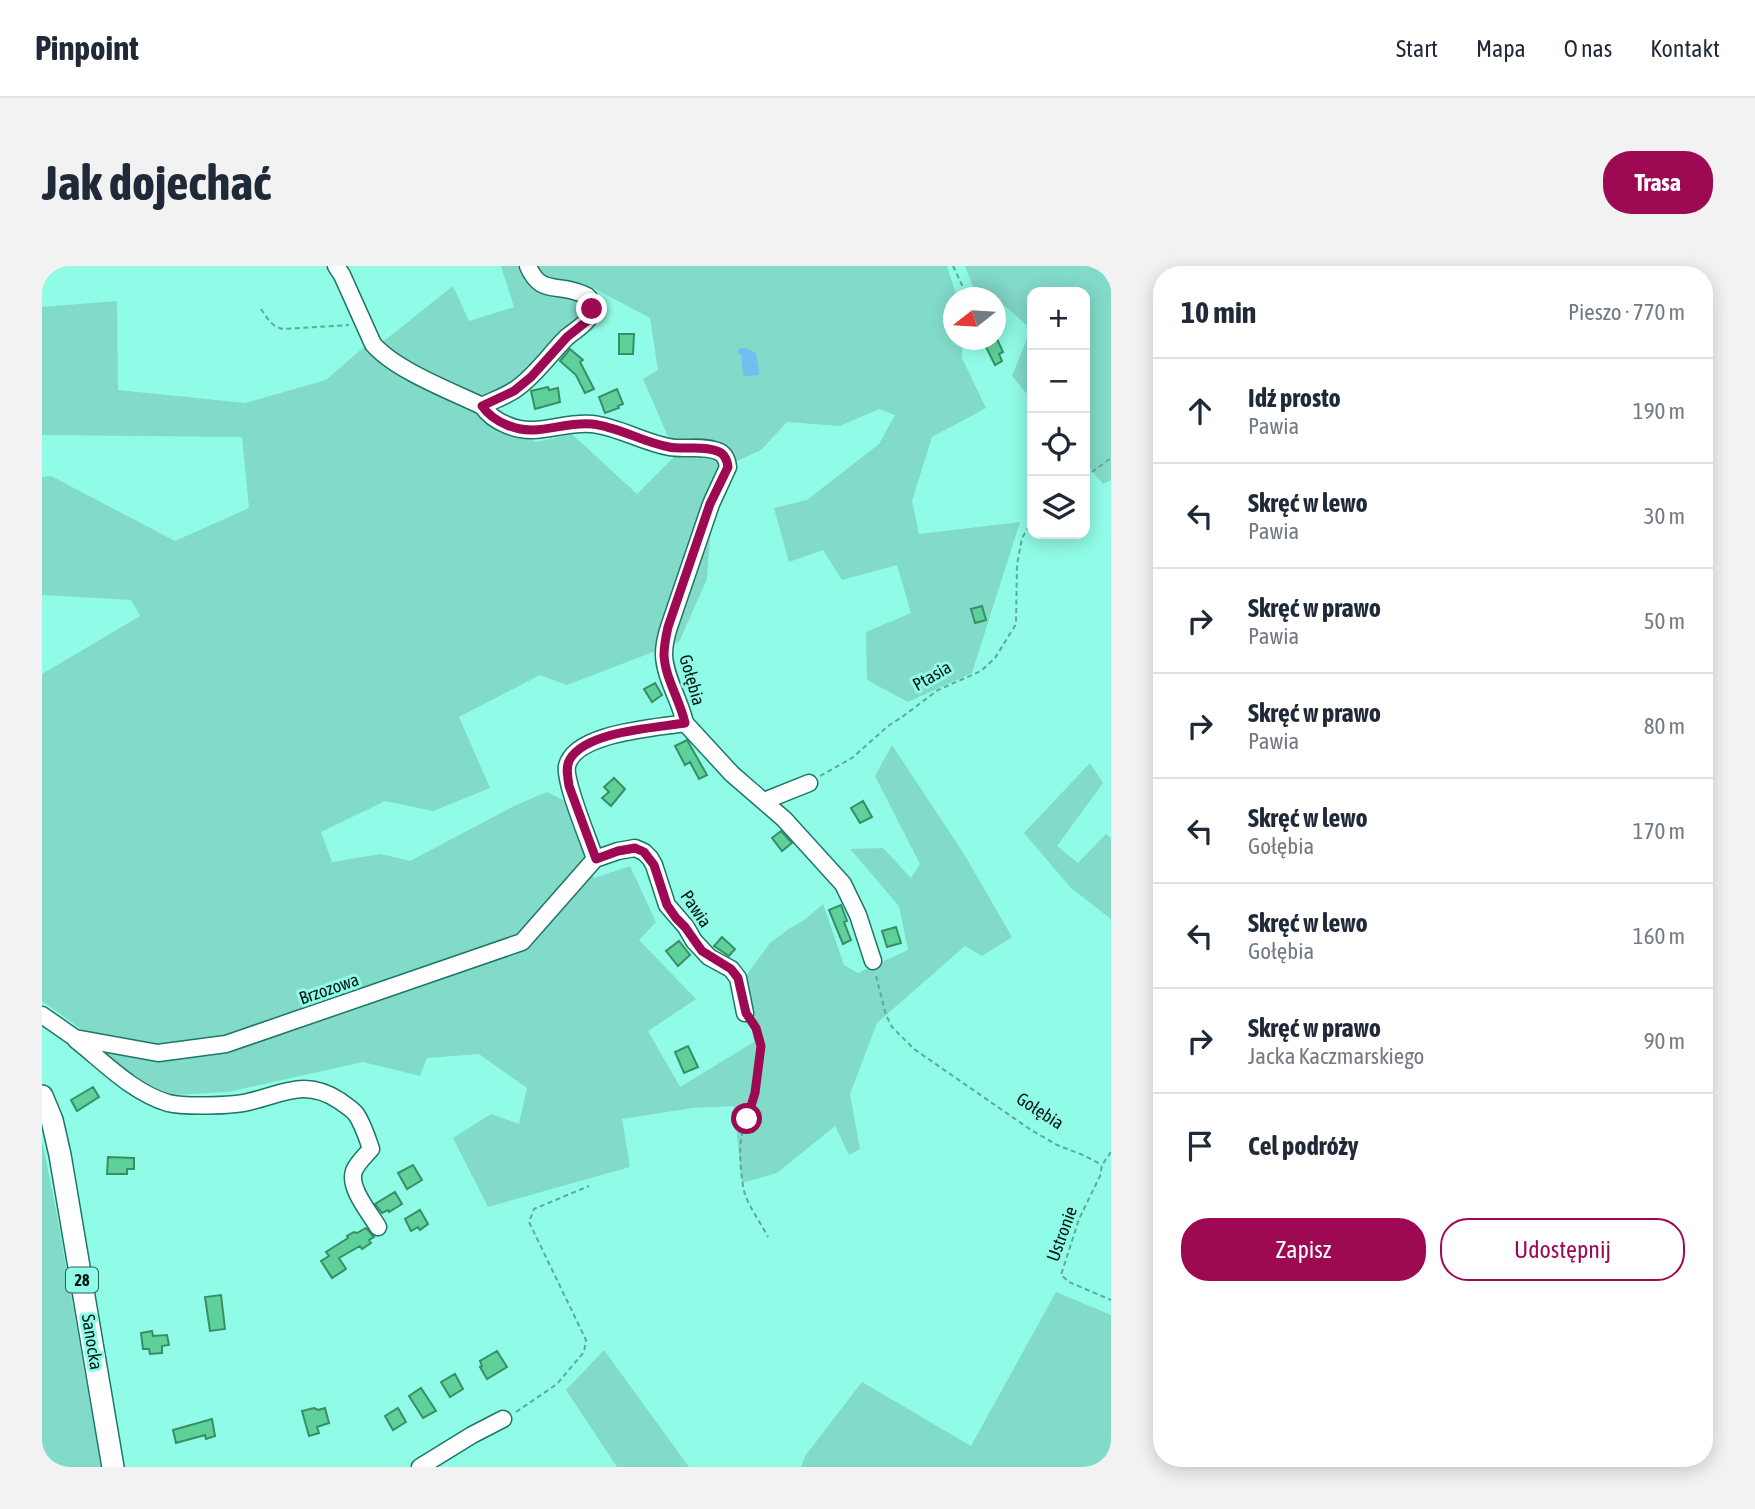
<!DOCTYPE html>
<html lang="pl">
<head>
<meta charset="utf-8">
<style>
	:root { --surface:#fff; --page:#f2f2f3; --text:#1f2937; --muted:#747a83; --line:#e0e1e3; --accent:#9e0953 }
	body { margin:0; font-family:"Asap Condensed",sans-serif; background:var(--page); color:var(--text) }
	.controls { position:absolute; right:21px; top:21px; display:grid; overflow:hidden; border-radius:14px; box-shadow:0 4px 18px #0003 }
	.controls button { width:63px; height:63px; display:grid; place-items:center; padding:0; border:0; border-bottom:2px solid var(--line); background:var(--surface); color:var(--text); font:35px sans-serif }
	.compass { position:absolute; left:901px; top:21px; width:63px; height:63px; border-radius:50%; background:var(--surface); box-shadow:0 4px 18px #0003; rotate:253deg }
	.stop { position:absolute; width:21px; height:21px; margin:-16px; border:5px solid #9e0953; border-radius:50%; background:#fff }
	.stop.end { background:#9e0953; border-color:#fff; box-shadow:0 2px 7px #0008 }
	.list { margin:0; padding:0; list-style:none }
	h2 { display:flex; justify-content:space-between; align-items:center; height:91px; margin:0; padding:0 28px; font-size:30px }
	h2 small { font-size:23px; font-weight:400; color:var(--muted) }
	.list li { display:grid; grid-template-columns:46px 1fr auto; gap:21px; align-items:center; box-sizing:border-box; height:105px; padding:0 28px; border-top:2px solid var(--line) }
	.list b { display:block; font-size:26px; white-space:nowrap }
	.list p { margin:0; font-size:23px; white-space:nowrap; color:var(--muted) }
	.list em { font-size:23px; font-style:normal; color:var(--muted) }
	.actions { display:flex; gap:14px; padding:21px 28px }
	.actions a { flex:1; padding:16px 0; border:2px solid var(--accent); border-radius:28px; text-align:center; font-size:24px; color:var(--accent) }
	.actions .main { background:var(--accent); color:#fff }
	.icon { flex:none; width:38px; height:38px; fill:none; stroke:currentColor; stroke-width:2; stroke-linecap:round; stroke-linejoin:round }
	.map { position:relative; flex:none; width:1069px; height:1201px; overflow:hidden; border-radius:28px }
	header { display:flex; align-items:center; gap:42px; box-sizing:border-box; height:98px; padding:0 35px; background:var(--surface); border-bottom:2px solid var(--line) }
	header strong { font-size:33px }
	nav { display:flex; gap:38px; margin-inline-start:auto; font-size:24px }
	.intro { display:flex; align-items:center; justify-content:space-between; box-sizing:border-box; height:168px; padding:0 42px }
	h1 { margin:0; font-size:49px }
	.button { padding:18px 32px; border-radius:28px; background:var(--accent); color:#fff; font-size:24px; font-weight:700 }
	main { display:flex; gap:42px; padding:0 42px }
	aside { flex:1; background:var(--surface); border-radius:28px; box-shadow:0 4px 18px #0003 }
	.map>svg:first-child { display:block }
</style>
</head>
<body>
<header>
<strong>Pinpoint</strong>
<nav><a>Start</a><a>Mapa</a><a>O nas</a><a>Kontakt</a></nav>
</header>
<div class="intro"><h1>Jak dojechać</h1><a class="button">Trasa</a></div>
<main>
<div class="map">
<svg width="1069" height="1201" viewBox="0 0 1069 1201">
	<rect width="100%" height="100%" fill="#90fbe6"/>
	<!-- green -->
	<path fill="#82dac9" d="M459,0h23l46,30 17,7 1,7 -62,66 -40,22h-7l-75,-37 -25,-16 74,-59 16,35 45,-14z
		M495,0h410l10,31 -3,1v42h8v18l24,50 -54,29 -20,64 7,33 101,-12 -48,151 -64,29 -41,-22 -1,-48 45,-19 -14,-48 -55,15 -19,-30 -34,12 -15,-54 33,-8 72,-56 16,-29 -16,-6 -39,17 -53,-4 -26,28 -46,21 -8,108 -28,63 -112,43 -27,-10 -81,42 31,71 -57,23 -48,-10 -64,31 11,30 49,-8 29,7 106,-56 31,-13 24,12 23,74 36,-12 26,56 -17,18 57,59 -48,32 32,56 74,-45 -9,-65 25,-34 20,-15 13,-7 20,-17 21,61 14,8 50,-23 -9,-44 -49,-57 33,-1 28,30 9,-14 -45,-88 17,-31 72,109 48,83 -30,19 -17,-10 -88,77 -27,71 10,55 -11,6 -14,-29 -58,47 -35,10 -8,-77 -42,2 -70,11 8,48 -142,40 -35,-69 38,-24 28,10 8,-36 -48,-34 -52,4 -7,18 -57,-14 -135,30 -55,3 -53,-23 -34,-28 -5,-15 -39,-28v-327l98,-58 -9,-16 -89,-5v-118l9,-1 124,65 74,-33 -7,-71 -200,-2v-128l75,-6 1,89 127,13 81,-23 38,-33 57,35 82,44 33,16 36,-8 65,60 39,-39 -33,-76 15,-9 -8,-52 -64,-34 -42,-7z
		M923,0h146v214l-8,4 -18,-22v-170h-53v108l-20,-24 19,-47 -26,-23 -9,-2v-6l-19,-1z
		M1048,497l13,20 -46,63 21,17 28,-29 5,4v81l-40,-31 -47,-55z
		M0,874l15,75 44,252h-59z
		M1014,1026l55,23v152h-310l4,-11 57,-74 109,64z
		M562,1084l85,117h-72l-51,-77z"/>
	<!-- water -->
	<path fill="#71bef2" d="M698,82l9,1 7,4 3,18 -1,4 -13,1 -2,-1 -2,-20 -4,-3z"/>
	<!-- building -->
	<path fill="#5dd199" stroke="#398e66" stroke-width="2" d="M577,68h15l-1,20h-14z
		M955,73l6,13 -4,2 3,7 -7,4 -10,-20z
		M528,83l13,11 -3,2 14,27 -9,4 -9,-18 -16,-14z
		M506,121l1,3 9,-2 2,14 -25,7 -4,-18z
		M575,123l6,15 -5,2 1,2 -14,5 -6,-16z
		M940,340l4,14 -11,3 -4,-14z
		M613,417l7,12 -10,7 -8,-13z
		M645,474l20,35 -8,4 -9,-17 -5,3 -10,-19z
		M572,512l11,11 -14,17 -9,-8 7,-6 -5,-5z
		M821,535l9,16 -12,6 -9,-15z
		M739,565l11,12 -10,8 -10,-13z
		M799,639l6,16 -3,1 7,18 -8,4 -14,-34z
		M854,661l5,16 -14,4 -5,-16z
		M680,671l13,12 -6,7 -15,-10z
		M637,675l11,14 -12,11 -12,-15z
		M646,780l10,21 -14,6 -9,-21z
		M51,821l6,10 -22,14 -6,-11z
		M66,891l26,1v11h-7v5h-20z
		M371,899l9,15 -15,9 -9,-16z
		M353,926l7,12 -13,8 -1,-2 -6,3 -7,-9z
		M378,944l8,14 -8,6 -2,-3 -7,4 -6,-12z
		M324,962l8,9 -5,3 2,3 -9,6 -2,-3 -21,12 7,11 -14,9 -11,-17 8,-5 -3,-4 22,-14 -1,-2 7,-4 3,1z
		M179,1029l4,34 -15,2 -5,-34z
		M110,1065l1,5 14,-1 2,10 -7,1v7l-12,1 -1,-5h-6l-2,-16z
		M455,1085l10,16 -20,12 -7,-12 2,-1 -2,-5z
		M413,1108l8,15 -13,8 -9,-15z
		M379,1122l15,23 -13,7 -14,-22z
		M272,1142l4,2 7,-2 4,15 -12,4 2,6 -10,3 -7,-25z
		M356,1142l8,14 -13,8 -8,-14z
		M170,1153l3,17 -9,3 -1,-4 -29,8 -3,-13z"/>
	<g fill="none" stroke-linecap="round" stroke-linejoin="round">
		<defs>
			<path id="minor" d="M294,0l6,9 31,69c22,26 78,47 109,62 7,10 15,15 25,19 30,13 55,-4 85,-1 27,3 50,18 77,23 15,3 33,-2 48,4 7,2 10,8 11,16l-17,37 -42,123c-3,9 -5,18 -5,28 1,23 16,45 21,68l47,51 52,45 59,65 15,31 15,46
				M440,140c12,-6 24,-10 34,-17 20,-14 33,-34 50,-51 7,-7 19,-12 24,-22 3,-6 3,-15 -3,-20 -3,-2 -6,-3 -10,-4 -23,-8 -37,2 -49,-26
				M722,535l45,-18
				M553,593c-6,-19 -31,-77 -28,-93 8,-34 91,-38 118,-43
				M0,749l33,23 83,15 68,-9 296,-102 73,-83 23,-8 17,-3 9,4 6,6 4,7 13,40 19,22 8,14 15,16 22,12 7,9 7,35
				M34,774c29,23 56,52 92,63 16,4 64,3 80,-1 35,-8 57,-24 92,-1 5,4 12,8 16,13 7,10 11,23 15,35
				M329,883c-5,6 -14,14 -17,22 -6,17 16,42 24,56
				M378,1201l52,-32 31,-16"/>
			<path id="major" d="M0,830l10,24 8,35 53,312"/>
		</defs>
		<!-- minor casing -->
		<use href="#minor" stroke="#1e7668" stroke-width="19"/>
		<!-- major casing -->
		<use href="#major" stroke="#1e7668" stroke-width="24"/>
		<!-- path -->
		<path stroke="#5da99a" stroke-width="2" stroke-dasharray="5 3.5" stroke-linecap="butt" d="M911,0l15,32
			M219,43c6,9 11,18 22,20l66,-4
			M1043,211l26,-19
			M778,510l32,-18 36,-32 14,-9 36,-27 43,-19 14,-13 21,-34 1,-59 5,-27 10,-17
			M834,710l10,39 6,12 22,22 117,81 26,15 26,10 19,10
			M711,758c20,29 -7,85 -12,116 -2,13 0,41 4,54 5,15 16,29 23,43
			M1069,886l-9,13 -2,11 -21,43 -18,56 8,7 42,18
			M474,1146l41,-28 27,-32 2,-12 -57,-118 5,-13 55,-23"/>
		<!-- minor -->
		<use href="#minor" stroke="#fff" stroke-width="16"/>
		<!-- major -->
		<use href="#major" stroke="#fff" stroke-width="21"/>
	</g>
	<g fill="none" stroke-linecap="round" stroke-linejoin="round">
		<!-- route -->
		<path stroke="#9e0953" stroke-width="9" d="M550,43l-5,12 -20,16 -36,40 -17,14 -32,15c7,10 15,15 25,19 30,13 55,-4 85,-1 27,3 50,18 77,23 15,3 33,-2 48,4 7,2 10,8 11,16l-18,37 -42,123c-2,9 -4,18 -4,28 1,23 16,45 21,68 -30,5 -98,8 -115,36 -5,8 -2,19 -1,27l27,73 22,-8 17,-3 9,4 10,13 13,40 9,13 9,9 17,24 29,18 7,9 8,35 10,15 5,18 -6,47 -8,26"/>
	</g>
	<g text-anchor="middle" stroke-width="6" stroke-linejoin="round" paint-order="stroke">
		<!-- shield labels -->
		<rect fill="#90fbe6" stroke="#2d5c53" stroke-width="2" x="24" y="1001.5" width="32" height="25" rx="5"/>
		<g font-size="16" font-weight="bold" fill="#021814">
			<text x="40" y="1020">28</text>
		</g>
		<!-- street labels -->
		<g font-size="18" fill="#021814" stroke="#90fbe6">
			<text transform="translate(890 410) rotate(-30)" y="6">Ptasia</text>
			<text transform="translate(650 414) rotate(74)" y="6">Gołębia</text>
			<text transform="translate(654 643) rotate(56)" y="6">Pawia</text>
			<text transform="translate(287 723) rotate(-19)" y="6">Brzozowa</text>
			<text transform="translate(998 845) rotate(33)" y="6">Gołębia</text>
			<text transform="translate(1020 968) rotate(-70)" y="6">Ustronie</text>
			<text transform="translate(50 1076) rotate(81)" y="6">Sanocka</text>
		</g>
	</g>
</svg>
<div class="controls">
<button>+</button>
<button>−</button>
<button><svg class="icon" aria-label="locate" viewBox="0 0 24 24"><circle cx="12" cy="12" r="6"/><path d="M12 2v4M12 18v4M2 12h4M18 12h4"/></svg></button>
<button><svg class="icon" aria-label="layers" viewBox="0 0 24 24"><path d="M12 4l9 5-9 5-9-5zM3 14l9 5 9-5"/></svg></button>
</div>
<svg class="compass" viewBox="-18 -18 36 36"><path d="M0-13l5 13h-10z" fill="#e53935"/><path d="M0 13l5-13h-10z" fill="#747a83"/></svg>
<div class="stop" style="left:705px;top:853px"></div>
<div class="stop end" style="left:550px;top:43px"></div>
</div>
<aside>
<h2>10 min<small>Pieszo · 770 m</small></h2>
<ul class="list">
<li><svg class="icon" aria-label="ahead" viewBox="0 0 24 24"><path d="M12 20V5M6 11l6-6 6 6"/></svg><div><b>Idź prosto</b><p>Pawia</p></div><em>190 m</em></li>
<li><svg class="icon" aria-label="left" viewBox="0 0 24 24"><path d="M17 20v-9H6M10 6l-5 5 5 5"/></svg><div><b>Skręć w lewo</b><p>Pawia</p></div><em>30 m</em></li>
<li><svg class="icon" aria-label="right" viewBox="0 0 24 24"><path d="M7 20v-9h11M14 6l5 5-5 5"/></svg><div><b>Skręć w prawo</b><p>Pawia</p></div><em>50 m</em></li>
<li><svg class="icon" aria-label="right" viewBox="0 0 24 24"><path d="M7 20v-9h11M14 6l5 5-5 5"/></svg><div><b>Skręć w prawo</b><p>Pawia</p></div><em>80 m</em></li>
<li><svg class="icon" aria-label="left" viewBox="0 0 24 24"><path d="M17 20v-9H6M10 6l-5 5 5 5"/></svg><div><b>Skręć w lewo</b><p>Gołębia</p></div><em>170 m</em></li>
<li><svg class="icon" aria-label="left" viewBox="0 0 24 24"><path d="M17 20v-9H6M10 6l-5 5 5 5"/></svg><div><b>Skręć w lewo</b><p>Gołębia</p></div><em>160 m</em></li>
<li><svg class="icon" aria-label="right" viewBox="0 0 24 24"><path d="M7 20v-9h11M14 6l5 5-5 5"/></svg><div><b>Skręć w prawo</b><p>Jacka Kaczmarskiego</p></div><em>90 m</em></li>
<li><svg class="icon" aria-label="arrive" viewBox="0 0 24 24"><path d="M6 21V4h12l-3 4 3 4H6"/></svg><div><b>Cel podróży</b></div></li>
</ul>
<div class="actions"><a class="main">Zapisz</a><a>Udostępnij</a></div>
</aside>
</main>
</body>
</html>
